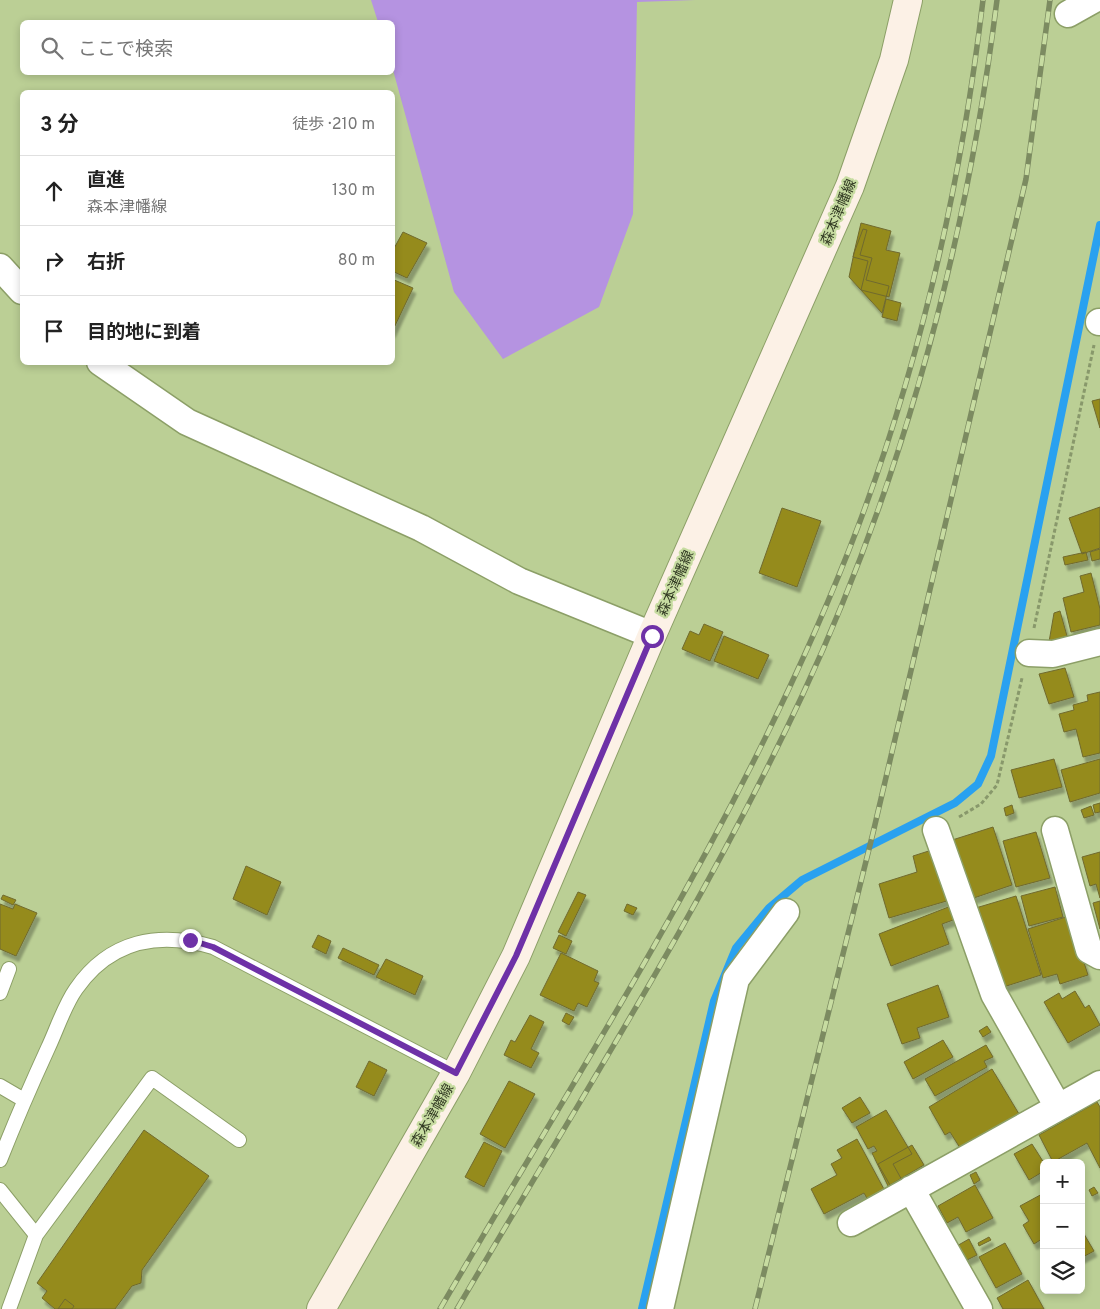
<!DOCTYPE html>
<html lang="ja">
<head>
<meta charset="utf-8">
<style>
	:root { --surface:#fff; --page:#f2f2f2; --text:#222; --muted:#767676; --line:#e0e0e0 }
	body { margin:0; font-family:Overpass,"Noto Sans JP",sans-serif; background:var(--page); color:var(--text) }
	.controls { position:absolute; right:15px; bottom:15px; display:grid; overflow:hidden; border-radius:8px; box-shadow:0 2px 8px #0003 }
	.controls button { width:45px; height:45px; display:grid; place-items:center; padding:0; border:0; border-bottom:1px solid var(--line); background:var(--surface); color:var(--text); font:25px sans-serif }
	.stop { position:absolute; width:15px; height:15px; margin:-11px; border:4px solid #6e31a7; border-radius:50%; background:#fff }
	.stop.end { background:#6e31a7; border-color:#fff; box-shadow:0 1px 5px #0008 }
	.list { margin:0; padding:0; list-style:none }
	h2 { display:flex; justify-content:space-between; align-items:center; height:65px; margin:0; padding:0 20px; font-size:21px }
	h2 small { font-size:16px; font-weight:400; color:var(--muted) }
	.list li { display:grid; grid-template-columns:32px 1fr auto; gap:15px; align-items:center; box-sizing:border-box; height:70px; padding:0 20px; border-top:1px solid var(--line) }
	.list b { display:block; font-size:19px; white-space:nowrap }
	.list p { margin:0; font-size:16px; white-space:nowrap; color:var(--muted) }
	.list em { font-size:16px; font-style:normal; color:var(--muted) }
	.icon { flex:none; width:28px; height:28px; fill:none; stroke:currentColor; stroke-width:2; stroke-linecap:round; stroke-linejoin:round }
	.map { position:relative; flex:none; width:1100px; height:1309px; overflow:hidden }
	.search { position:absolute; background:var(--surface); box-shadow:0 2px 8px #0003; left:20px; top:20px; width:375px; height:55px; display:flex; align-items:center; gap:12px; box-sizing:border-box; padding:0 18px; border-radius:8px; color:var(--muted); font-size:19px }
	.panel { position:absolute; background:var(--surface); box-shadow:0 2px 8px #0003; left:20px; top:90px; width:375px; height:275px; border-radius:8px }
	.map>svg:first-child { display:block }
</style>
</head>
<body>
<div class="map">
<svg width="1100" height="1309" viewBox="0 0 1100 1309">
	<defs>
		<filter id="shadow"><feDropShadow dx="3" dy="5.5" stdDeviation="1" flood-color="#0004"/></filter>
	</defs>
	<rect width="100%" height="100%" fill="#bbcf95"/>
	<!-- green -->
	<path fill="#b593e1" d="M371,0h324l-58,2 -4,212 -34,93 -96,52 -49,-67 -61,-222 -1,-48h-14z"/>
	<g fill="none" stroke-linecap="round" stroke-linejoin="round">
		<!-- stream -->
		<path stroke="#29a1f0" stroke-width="8" d="M642,1309l72,-308 22,-53 33,-40 33,-28 153,-77 23,-19 13,-28 109,-531"/>
	</g>
	<!-- building -->
	<path fill="#958b1d" stroke="#706a2f" filter="url(#shadow)" d="M861,223l30,8 -5,19 14,3 -11,44 -28,-7 7,-29 -15,-4z
		M863,229l4,1 -7,25 12,3 -6,22 23,6 -7,27 -33,-36 5,-24z
		M403,232l24,11 -20,35 -15,-7v-19z
		M392,279l21,9 -21,44z
		M886,299l15,4 -4,18 -15,-4z
		M1100,399v29l-8,-27z
		M1100,507v41l-18,6 -13,-36z
		M782,508l39,13 -24,66 -38,-14z
		M1100,549v10l-8,2 -2,-9z
		M1086,552l2,8 -23,5 -2,-8z
		M1091,573l9,36v16l-29,7 -8,-34 21,-6 -4,-16z
		M1060,611l7,25 -18,6 5,-29z
		M704,624l19,8 -13,29 -28,-12 8,-18 9,4z
		M724,636l45,19 -11,24 -44,-18z
		M1065,668l9,29 -25,7 -10,-30z
		M1100,692v61l-17,4 -7,-28 -12,3 -5,-18 15,-4 -1,-5 15,-4 -1,-6z
		M1054,759l8,28 -43,11 -8,-28z
		M1100,759v34l-30,9 -9,-32z
		M1100,803v9l-5,1 -2,-8z
		M1012,805l2,8 -8,3 -2,-8z
		M1091,806l3,9 -10,3 -3,-8z
		M993,827l19,58 -47,16 -19,-59z
		M1036,832l14,46 -34,9 -13,-46z
		M935,849l15,51 -61,18 -10,-34 38,-12 -4,-16z
		M1100,852v46l-4,-14 -6,2 -8,-29z
		M246,866l35,16 -14,33 -34,-16z
		M1055,887l8,30 -34,9 -8,-30z
		M578,892l8,3 -20,41 -8,-4z
		M3,895l13,5 -3,5 -12,-6z
		M1016,896l25,79 -47,15 -25,-80z
		M1100,901v28l-7,-26z
		M0,904l13,5 2,-5 22,9 -21,43 -16,-7z
		M627,904l10,4 -4,7 -9,-4z
		M951,906l5,13 -14,5 7,20 -58,22 -12,-32z
		M1069,916l19,59 -28,9 -3,-10 -14,4 -15,-49z
		M318,935l13,6 -5,13 -14,-7z
		M559,935l13,6 -6,13 -13,-6z
		M343,948l36,17 -5,10 -36,-17z
		M561,953l37,18 -4,10 5,2 -12,24 -9,-4 -4,8 -34,-16z
		M386,959l37,17 -8,19 -39,-18z
		M938,985l11,32 -32,11 3,10 -18,6 -15,-40z
		M1075,991l10,17 4,-3 11,20 -32,18 -24,-41 15,-9 3,6z
		M566,1013l8,4 -5,8 -7,-4z
		M530,1015l14,7 -13,27 8,4 -8,15 -27,-13 7,-15 4,2z
		M987,1026l4,6 -8,5 -4,-6z
		M943,1040l10,17 -40,22 -9,-17z
		M986,1045l7,12 -9,4 3,6 -52,29 -10,-17z
		M369,1061l18,9 -13,26 -18,-9z
		M992,1069l33,55 -58,35 -17,-27 -5,3 -16,-28z
		M509,1081l26,13 -30,54 -25,-14z
		M860,1097l10,16 -18,10 -10,-15z
		M1097,1102l3,5v61l-13,-25 -34,19 -14,-27z
		M886,1110l26,44 -19,10 10,18 -13,8 -18,-37 5,-2 -3,-5 -6,3 -12,-22z
		M144,1130l65,46 -67,94 -1,13 -9,3 -17,23h-60l-13,-11 5,-7 -10,-8z
		M857,1139l29,54 -17,9 -5,-9 -40,21 -13,-25 26,-14 -6,-11 11,-6 -5,-8z
		M484,1142l18,9 -18,36 -19,-10z
		M1032,1144l12,19v8l-15,9 -15,-26z
		M912,1145l12,20 -34,20 -12,-21z
		M976,1172l4,8 -6,4 -4,-9z
		M975,1185l18,33 -27,14 -8,-15 -11,6 -9,-17z
		M1094,1187l4,6 -6,3 -3,-6z
		M1044,1193v50l-2,-4 -8,5 -11,-19 6,-4 -9,-15z
		M1081,1229l13,22 -13,7z
		M989,1237l2,3 -12,6 -1,-3z
		M969,1239l8,16 -14,7 -8,-15z
		M1005,1243l17,31 -26,14 -17,-31z
		M1028,1280l16,29h-41l-6,-11z
		M65,1299l9,7 -2,3h-14z"/>
	<g fill="none" stroke-linecap="round" stroke-linejoin="round">
		<defs>
			<path id="service" d="M0,993l9,-24
				M0,1086l24,14
				M0,1160c15,-38 31,-75 48,-112 9,-19 16,-42 28,-59 34,-49 83,-58 137,-42l243,126
				M0,1190l36,45 116,-157 87,62
				M9,1309l27,-74"/>
			<path id="minor" d="M1068,14l25,-14
				M0,267l22,24
				M1099,322h1
				M100,362l87,60 234,106 98,53 133,54
				M1029,653l24,1 47,-12
				M936,830l58,164 64,113
				M1055,830l34,120 11,6
				M911,1189l68,120
				M851,1223l249,-139
				M660,1309l76,-330 50,-67"/>
			<path id="secondary" d="M321,1309l135,-236 60,-117 136,-321 198,-449 44,-126 14,-60"/>
		</defs>
		<!-- service casing -->
		<use href="#service" stroke="#8c9f67" stroke-width="16"/>
		<!-- minor casing -->
		<use href="#minor" stroke="#8c9f67" stroke-width="29"/>
		<!-- secondary casing -->
		<use href="#secondary" stroke="#8c9f67" stroke-width="30"/>
		<!-- path -->
		<path stroke="#88986b" stroke-width="3" stroke-dasharray="4 2.5" stroke-linecap="butt" d="M1034,628l60,-283
			M959,817l22,-13 16,-19 25,-107"/>
		<!-- service -->
		<use href="#service" stroke="#fff" stroke-width="14"/>
		<!-- minor -->
		<use href="#minor" stroke="#fff" stroke-width="26"/>
		<!-- secondary -->
		<use href="#secondary" stroke="#fcf1e6" stroke-width="28"/>
		<defs>
			<path id="rail" d="M440,1309c149,-256 314,-507 419,-785 63,-168 103,-347 124,-524
				M457,1309c118,-202 246,-401 345,-613 102,-219 165,-457 195,-696
				M755,1309l118,-476 153,-654 24,-179"/>
		</defs>
		<!-- rail casing -->
		<use href="#rail" stroke="#7c8b61" stroke-width="5.5"/>
		<!-- rail -->
		<use href="#rail" stroke="#c7dca1" stroke-width="4" stroke-dasharray="11" stroke-linecap="butt"/>
	</g>
	<g fill="none" stroke-linecap="round" stroke-linejoin="round">
		<!-- route -->
		<path stroke="#6e31a7" stroke-width="6" d="M190,940l23,7 243,126 60,-117 136,-320"/>
	</g>
	<g text-anchor="middle" stroke-width="4.5" stroke-linejoin="round" paint-order="stroke">
		<!-- street labels -->
		<g font-size="14" fill="#333b24" stroke="#c7dca1">
			<text transform="translate(838 212) rotate(-67)" y="5">森本津幡線</text>
			<text transform="translate(675 583) rotate(-66)" y="5">森本津幡線</text>
			<text transform="translate(432 1115) rotate(-60)" y="5">森本津幡線</text>
		</g>
	</g>
</svg>
<div class="controls">
<button>+</button>
<button>−</button>
<button><svg class="icon" aria-label="layers" viewBox="0 0 24 24"><path d="M12 4l9 5-9 5-9-5zM3 14l9 5 9-5"/></svg></button>
</div>
<div class="stop" style="left:652px;top:636px"></div>
<div class="stop end" style="left:190px;top:940px"></div>
<div class="search"><svg class="icon" aria-label="search" viewBox="0 0 24 24"><circle cx="10" cy="10" r="6"/><path d="M15 15l6 6"/></svg>ここで検索</div>
<section class="panel">
<h2>3 分<small>徒歩 · 210 m</small></h2>
<ul class="list">
<li><svg class="icon" aria-label="ahead" viewBox="0 0 24 24"><path d="M12 20V5M6 11l6-6 6 6"/></svg><div><b>直進</b><p>森本津幡線</p></div><em>130 m</em></li>
<li><svg class="icon" aria-label="right" viewBox="0 0 24 24"><path d="M7 20v-9h11M14 6l5 5-5 5"/></svg><div><b>右折</b></div><em>80 m</em></li>
<li><svg class="icon" aria-label="arrive" viewBox="0 0 24 24"><path d="M6 21V4h12l-3 4 3 4H6"/></svg><div><b>目的地に到着</b></div></li>
</ul>
</section>
</div>
</body>
</html>
